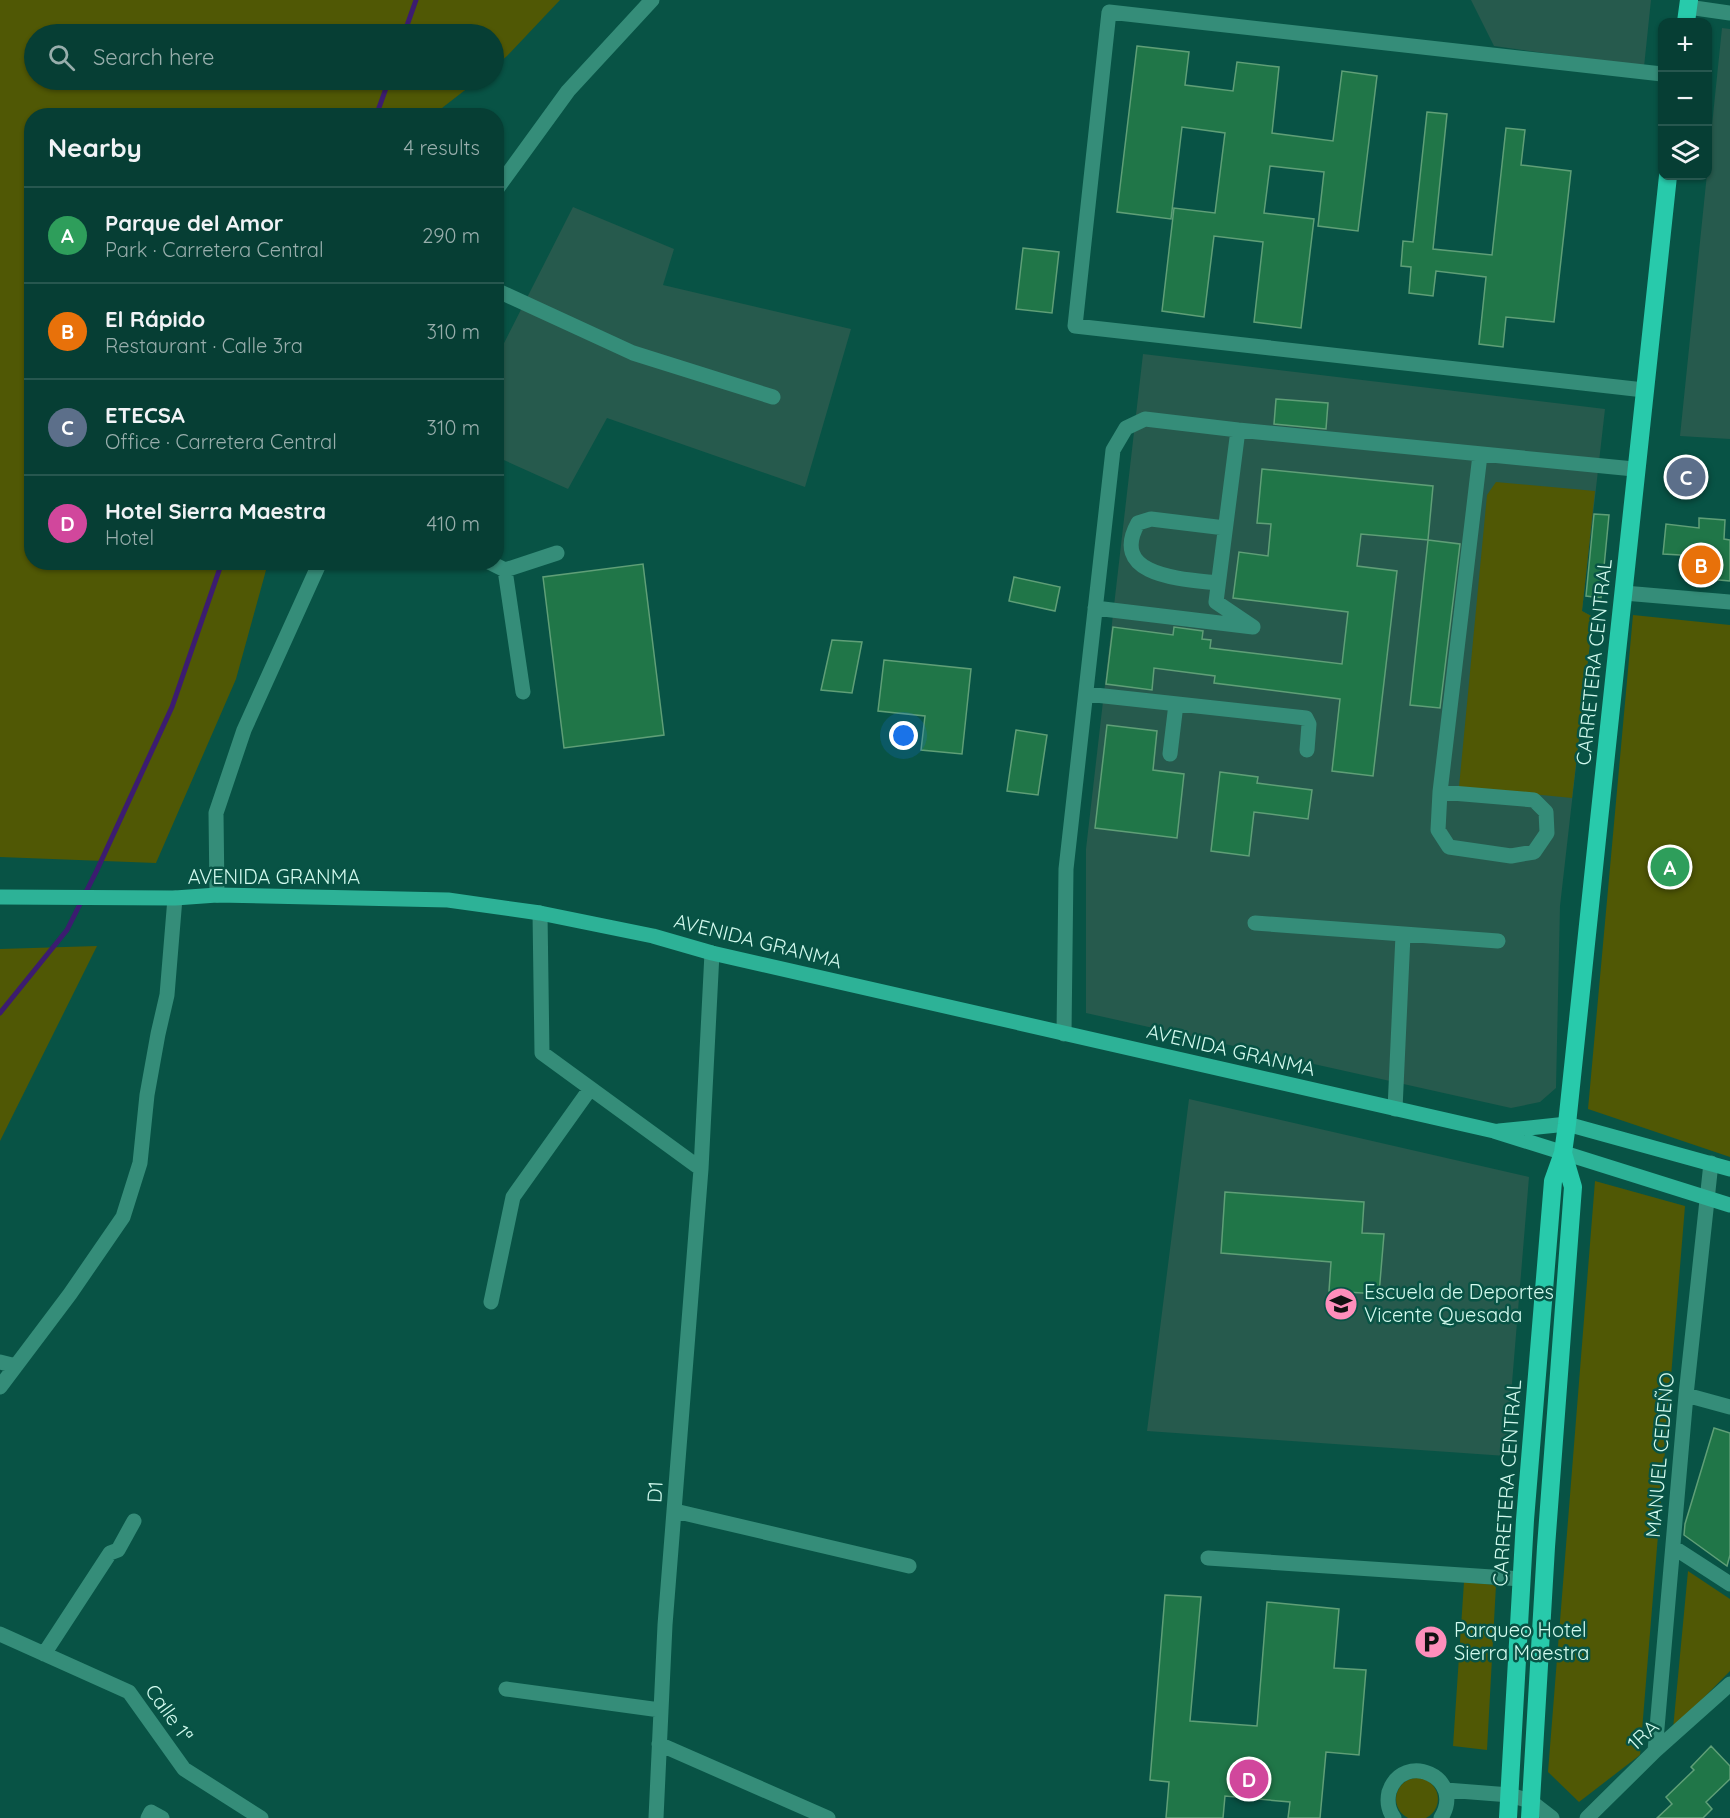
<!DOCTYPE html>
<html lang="en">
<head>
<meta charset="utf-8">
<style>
	:root { --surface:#063e34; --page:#0f453c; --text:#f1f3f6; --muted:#98aeac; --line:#27574f; --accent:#fe8ebb }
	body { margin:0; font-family:Quicksand,sans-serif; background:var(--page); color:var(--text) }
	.controls { position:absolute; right:18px; top:18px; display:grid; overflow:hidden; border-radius:12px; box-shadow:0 2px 4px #0004 }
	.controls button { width:54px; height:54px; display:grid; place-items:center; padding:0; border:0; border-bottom:2px solid var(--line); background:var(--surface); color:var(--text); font:30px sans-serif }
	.you { position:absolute; left:904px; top:736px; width:21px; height:21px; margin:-15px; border:4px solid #fff; border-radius:50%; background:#1a73e8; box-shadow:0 0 0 9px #1a73e833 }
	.badge { display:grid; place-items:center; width:39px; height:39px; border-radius:50%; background:var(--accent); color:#fff; font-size:20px; font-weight:700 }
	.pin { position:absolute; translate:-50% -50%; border:3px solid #fff; box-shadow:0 2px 6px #0006 }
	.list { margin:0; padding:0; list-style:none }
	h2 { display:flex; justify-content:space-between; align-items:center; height:78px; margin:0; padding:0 24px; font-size:26px }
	h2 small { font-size:20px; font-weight:400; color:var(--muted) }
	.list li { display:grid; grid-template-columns:39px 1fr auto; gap:18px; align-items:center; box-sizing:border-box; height:96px; padding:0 24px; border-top:2px solid var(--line) }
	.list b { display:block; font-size:22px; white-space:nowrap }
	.list p { margin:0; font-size:20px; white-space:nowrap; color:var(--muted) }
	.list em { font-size:20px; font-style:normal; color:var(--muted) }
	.icon { flex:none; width:33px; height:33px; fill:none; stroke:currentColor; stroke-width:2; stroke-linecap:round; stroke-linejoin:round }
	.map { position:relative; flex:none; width:1730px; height:1818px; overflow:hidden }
	.search { position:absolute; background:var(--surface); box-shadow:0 2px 4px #0004; left:24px; top:24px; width:480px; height:66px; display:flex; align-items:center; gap:15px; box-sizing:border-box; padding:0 21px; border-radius:33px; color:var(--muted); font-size:22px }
	.panel { position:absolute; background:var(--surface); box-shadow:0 2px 4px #0004; left:24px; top:108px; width:480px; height:462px; border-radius:24px }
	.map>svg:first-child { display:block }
</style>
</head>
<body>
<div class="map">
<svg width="1730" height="1818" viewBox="0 0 1730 1818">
	<rect width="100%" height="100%" fill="#085345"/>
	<!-- built -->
	<path fill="#265a4d" d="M1471,0h180l-7,67 -150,-21z
		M1722,28l8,1v410l-50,-3z
		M573,207l101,42 -11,36 188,44 -46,158 -198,-69 -39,71 -71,-32 -1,-98z
		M1143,354l462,55 -23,202 11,6 -33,289 -4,182 -16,14 -29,6 -425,-95v-164z
		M1189,1099l340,78 -23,279 -359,-25z"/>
	<!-- green -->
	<path fill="#505805" d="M0,0h560l-53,56 -13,11v-33h-460v46h444l-45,35 -401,1v446l236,1 -32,116 -80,184 -156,-6z
		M1496,482l99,9 -13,120 11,6 -21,181 -113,-11 28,-292z
		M1633,615l97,10v532l-142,-48z
		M97,946l-97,195v-192z
		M1595,1181l90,25 -45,549 -61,47 -31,-30z
		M1688,1571l42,28v72l-57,58z
		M1464,1582l32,3 -9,165 -34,-4z
		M1396 1799a21 21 0 1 1 42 0a21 21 0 1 1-42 0Z"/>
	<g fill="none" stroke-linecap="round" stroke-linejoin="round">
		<!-- stream -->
		<path stroke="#3c1c70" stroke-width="5" d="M404,34l12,-34
			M376,116l13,-36
			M0,1013l67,-83 30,-60 75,-163 50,-145"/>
	</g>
	<!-- building -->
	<path fill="#207648" stroke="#5f9f77" stroke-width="1.5" d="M1137,46l52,6 -4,33 48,6 4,-29 42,5 -7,66 61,8 9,-70 35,5 -19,155 -40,-5 6,-54 -54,-6 -6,47 50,6 -13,109 -47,-6 9,-80 -49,-6 -10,81 -42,-6 12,-103 41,5 10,-80 -43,-6 -11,92 -54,-7z
		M1427,112l20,2 -14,135 59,6 14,-127 19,2 -4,35 50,6 -17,151 -48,-5 -3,30 -24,-3 7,-67 -50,-6 -3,25 -24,-3 2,-26 -10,-1 2,-25 10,1z
		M1023,248l36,4 -7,61 -36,-4z
		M1276,399l52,4 -2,26 -52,-5z
		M1262,469l171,17 -5,54 -67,-6 -4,32 40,5 -24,205 -41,-5 8,-72 -126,-16 1,-7 -61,-8 -2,22 -46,-6 7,-57 60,8 1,-8 29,4 -1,8 9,1 -1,8 132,16 6,-52 -115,-14 6,-46 29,4 3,-32 -14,-1z
		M1594,514l15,1 -8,83 -15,-2z
		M1699,518l26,2 -1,19 6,1v41l-33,-3 1,-22 -35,-2 3,-30 33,4z
		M1428,540l32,4 -20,164 -30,-3z
		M643,564l21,171 -100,13 -21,-171z
		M1014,577l46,10 -5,24 -46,-10z
		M832,640l30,2 -10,51 -31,-3z
		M884,660l87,9 -9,85 -41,-4 4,-34 -47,-5z
		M1107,725l50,6 -4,39 31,4 -7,64 -82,-10z
		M1016,730l31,5 -9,60 -31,-4z
		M1220,772l38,5 -1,6 55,7 -4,29 -54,-7 -5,44 -38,-5z
		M1225,1192l139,10 -2,31 22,1 -5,60 -50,-3 2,-29 -110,-9z
		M1714,1428l16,5v122l-3,11 -43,-31 1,-11z
		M1165,1595l36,2 -11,124 67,5 10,-124 72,7 -5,59 32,2 -7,85 -33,-3 -6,66h-32l2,-16 -65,-6 -2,22h-57l3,-36 -19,-2z
		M1711,1746l19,20v13l-24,23 6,7 -9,9h-46l15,-14 -6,-7 28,-27 -3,-3z"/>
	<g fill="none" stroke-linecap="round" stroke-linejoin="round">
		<!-- minor -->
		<path stroke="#358d79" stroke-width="15" d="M1688,7l42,6
			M496,190l72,-99 84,-91
			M496,290l137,63 140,44
			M1644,390l-569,-64 34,-314 553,62
			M489,562l16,8 52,-17
			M505,570l18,122
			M1218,583c-34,-4 -110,-6 -80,-60l13,-4 74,9
			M1624,593l106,9
			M1095,608l158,19 -37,-25 22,-172
			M1086,694l220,24 3,6 -2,26
			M1170,754l6,-50
			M1440,792l94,8 12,12 1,21 -13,19 -23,4 -62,-9 -11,-17 2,-38 40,-337
			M217,895l-1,-82 28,-83 76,-168
			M540,913l2,140 159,116
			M1255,923l243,18
			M1064,1034l2,-165 47,-419 13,-22 19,-9 93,11 396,39
			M1395,1109l8,-174
			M491,1302l22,-105 77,-108
			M0,1362l16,4
			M0,1387l70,-93 53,-77 17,-54 7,-68 11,-61 9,-39 8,-97
			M1686,1395l44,12
			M675,1511l234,55
			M1673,1547l57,37
			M1208,1558l314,21
			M0,1634l129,58 55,77 77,49
			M44,1654l66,-101 8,-3 16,-29
			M506,1689l154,21
			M659,1744l169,74
			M1655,1751l31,-356 25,-232
			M1446,1790l64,5 20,6 22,17
			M148,1818l3,-6 11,6
			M656,1818l9,-193 36,-456 11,-216
			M1394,1818c-6,-8 -7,-17 -5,-26 14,-42 77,-15 52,26
			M1587,1818l68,-67 75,-67"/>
		<!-- major -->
		<path stroke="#2db297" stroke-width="15" d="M0,897l175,1 42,-3 231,5 92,13 113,23 59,17 782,178 236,74
			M1499,1131l68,-7 163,45"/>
		<!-- highway -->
		<path stroke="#28caab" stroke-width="18" d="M1686,22l3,-22
			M1508,1818l17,-298 28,-339 10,-28 4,-29c34,-316 65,-633 101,-948
			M1530,1818l16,-271 27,-360 -10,-34"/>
	</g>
	<!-- icons -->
	<defs>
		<symbol id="school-disc" viewBox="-11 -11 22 22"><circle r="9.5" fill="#fe8ebb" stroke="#085345"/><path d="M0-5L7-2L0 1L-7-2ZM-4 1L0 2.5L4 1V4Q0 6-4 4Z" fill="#111"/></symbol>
		<symbol id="parking-disc" viewBox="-11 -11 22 22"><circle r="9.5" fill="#fe8ebb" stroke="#085345"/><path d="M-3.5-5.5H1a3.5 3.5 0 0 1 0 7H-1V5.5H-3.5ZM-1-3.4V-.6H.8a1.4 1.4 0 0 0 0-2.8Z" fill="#111"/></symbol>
	</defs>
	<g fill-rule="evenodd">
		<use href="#school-disc" x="1322" y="1285" width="38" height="38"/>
		<use href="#parking-disc" x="1412" y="1623" width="38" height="38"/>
	</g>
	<g text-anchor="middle" stroke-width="5" stroke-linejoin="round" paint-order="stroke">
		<!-- street labels -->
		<g font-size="20" fill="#d2faee" stroke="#085345">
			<text transform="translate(1594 662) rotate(-84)" y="7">CARRETERA CENTRAL</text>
			<text x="274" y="884">AVENIDA GRANMA</text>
			<text transform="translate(758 941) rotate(14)" y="7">AVENIDA GRANMA</text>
			<text transform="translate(1231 1050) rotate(13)" y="7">AVENIDA GRANMA</text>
			<text transform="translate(1660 1455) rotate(-85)" y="7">MANUEL CEDEÑO</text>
			<text transform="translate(1507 1483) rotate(-86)" y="7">CARRETERA CENTRAL</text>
			<text transform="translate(655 1492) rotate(-86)" y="7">D1</text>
			<text transform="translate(169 1713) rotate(54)" y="7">Calle 1ª</text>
			<text transform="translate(1643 1735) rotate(-43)" y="7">1RA</text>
		</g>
		<!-- poi labels -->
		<g font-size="20" fill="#d2faee" stroke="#085345" text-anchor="start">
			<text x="1364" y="1299">Escuela de Deportes<tspan x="1364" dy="23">Vicente Quesada</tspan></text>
			<text x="1454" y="1637">Parqueo Hotel<tspan x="1454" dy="23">Sierra Maestra</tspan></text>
		</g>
	</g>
</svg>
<div class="controls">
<button>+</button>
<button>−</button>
<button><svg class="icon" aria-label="layers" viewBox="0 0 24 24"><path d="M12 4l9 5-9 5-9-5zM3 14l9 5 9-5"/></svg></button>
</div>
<div class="you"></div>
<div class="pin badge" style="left:1670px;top:867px;background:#2e9e5b">A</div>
<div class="pin badge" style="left:1701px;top:565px;background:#e8710a">B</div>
<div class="pin badge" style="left:1686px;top:477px;background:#5c6f8a">C</div>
<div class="pin badge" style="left:1249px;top:1779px;background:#d1479c">D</div>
<div class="search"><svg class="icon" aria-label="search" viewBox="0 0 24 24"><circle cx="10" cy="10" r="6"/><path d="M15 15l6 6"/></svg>Search here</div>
<section class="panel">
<h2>Nearby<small>4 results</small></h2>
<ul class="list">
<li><span class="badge" style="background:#2e9e5b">A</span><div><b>Parque del Amor</b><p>Park · Carretera Central</p></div><em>290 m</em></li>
<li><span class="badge" style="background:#e8710a">B</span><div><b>El Rápido</b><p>Restaurant · Calle 3ra</p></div><em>310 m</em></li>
<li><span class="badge" style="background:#5c6f8a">C</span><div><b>ETECSA</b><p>Office · Carretera Central</p></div><em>310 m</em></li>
<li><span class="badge" style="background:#d1479c">D</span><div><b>Hotel Sierra Maestra</b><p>Hotel</p></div><em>410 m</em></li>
</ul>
</section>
</div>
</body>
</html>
